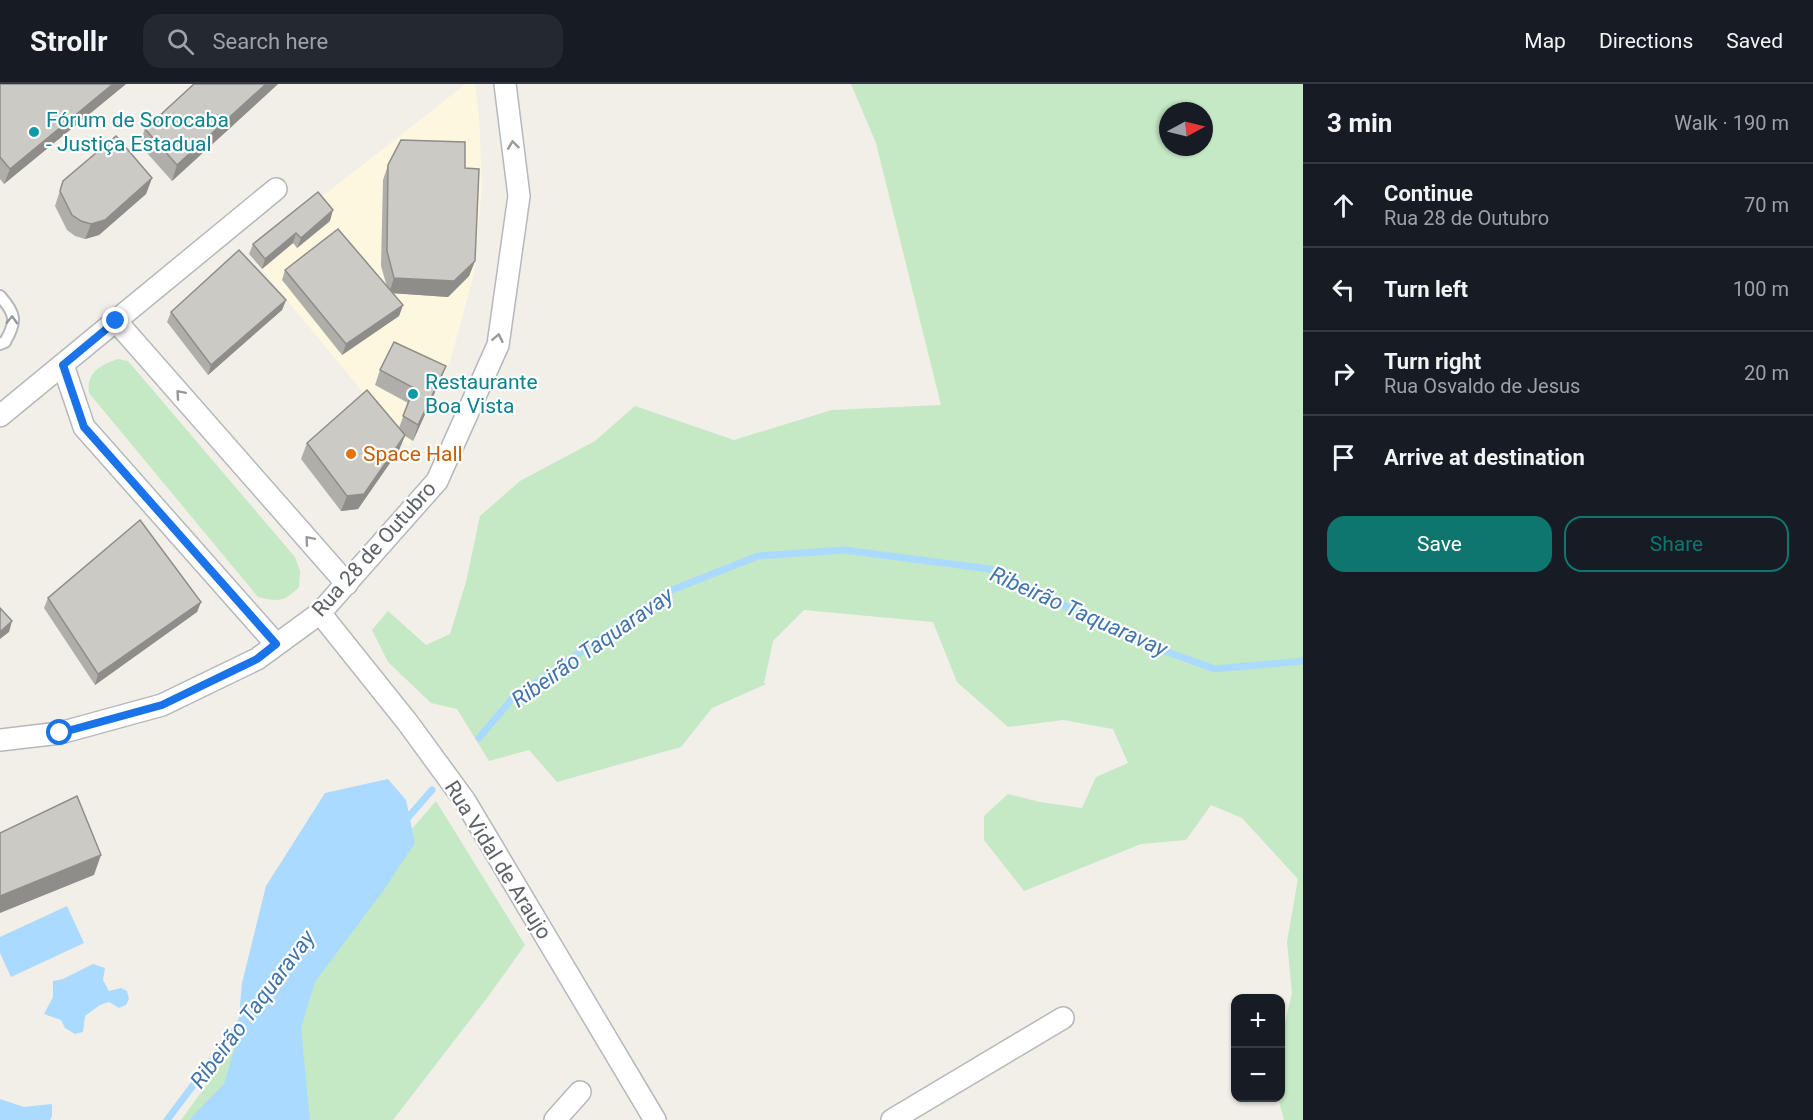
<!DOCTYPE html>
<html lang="en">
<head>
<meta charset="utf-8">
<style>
	:root { --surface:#171b24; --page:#242831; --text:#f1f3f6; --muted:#9ea1a6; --line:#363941; --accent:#0f766e }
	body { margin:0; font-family:Roboto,sans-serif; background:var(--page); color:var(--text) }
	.controls { position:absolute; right:18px; bottom:18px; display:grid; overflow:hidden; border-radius:12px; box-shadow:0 2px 4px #0004 }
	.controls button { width:54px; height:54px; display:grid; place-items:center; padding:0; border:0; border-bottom:2px solid var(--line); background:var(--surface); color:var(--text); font:30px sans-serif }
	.compass { position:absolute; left:1159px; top:18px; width:54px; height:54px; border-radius:50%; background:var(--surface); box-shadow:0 2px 4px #0004; rotate:83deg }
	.stop { position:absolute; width:18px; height:18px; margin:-14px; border:4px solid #1a73e8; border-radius:50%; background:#fff }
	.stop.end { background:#1a73e8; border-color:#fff; box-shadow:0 2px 6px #0008 }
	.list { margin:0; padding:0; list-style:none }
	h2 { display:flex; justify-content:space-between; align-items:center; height:78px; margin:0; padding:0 24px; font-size:26px }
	h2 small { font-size:20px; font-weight:400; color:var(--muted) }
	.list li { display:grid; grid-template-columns:39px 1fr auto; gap:18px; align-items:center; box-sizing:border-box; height:84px; padding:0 24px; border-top:2px solid var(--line) }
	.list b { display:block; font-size:22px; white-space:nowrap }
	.list p { margin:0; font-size:20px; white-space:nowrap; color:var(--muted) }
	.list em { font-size:20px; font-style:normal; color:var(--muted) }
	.actions { display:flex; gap:12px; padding:18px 24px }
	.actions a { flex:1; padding:14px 0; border:2px solid var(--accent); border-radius:18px; text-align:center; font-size:21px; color:var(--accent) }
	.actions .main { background:var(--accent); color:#fff }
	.icon { flex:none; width:33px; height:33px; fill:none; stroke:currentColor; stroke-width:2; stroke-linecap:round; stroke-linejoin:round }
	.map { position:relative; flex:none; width:1303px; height:1036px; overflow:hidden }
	header { display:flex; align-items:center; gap:36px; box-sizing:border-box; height:84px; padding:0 30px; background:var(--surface); border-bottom:2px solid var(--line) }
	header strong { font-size:28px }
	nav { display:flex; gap:33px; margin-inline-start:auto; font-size:21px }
	.search { width:420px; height:54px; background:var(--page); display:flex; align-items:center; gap:15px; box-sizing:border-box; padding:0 21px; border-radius:18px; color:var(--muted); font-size:22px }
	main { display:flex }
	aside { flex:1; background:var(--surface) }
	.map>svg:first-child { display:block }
</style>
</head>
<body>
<header>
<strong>Strollr</strong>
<div class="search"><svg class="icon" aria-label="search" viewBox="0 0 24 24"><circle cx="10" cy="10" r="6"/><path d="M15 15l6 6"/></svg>Search here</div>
<nav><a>Map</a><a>Directions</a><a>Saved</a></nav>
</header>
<main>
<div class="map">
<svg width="1303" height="1036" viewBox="0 0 1303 1036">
	<rect width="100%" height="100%" fill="#f1efe8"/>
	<!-- commercial -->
	<path fill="#fef7e0" d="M466,0h9l4,31 3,70 -8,89 -24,88 -42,85 -159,-193z"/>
	<!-- green -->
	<path fill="#c5e8c5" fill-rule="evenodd" d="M851,0h452v1036h-19l-6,-22h2l1,-59 11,-46 -5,-51 11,-63 -56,-61 -31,-13 -25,35 -45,4 -117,47 -40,-51v-24l24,-22 32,8 42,6 14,-31 32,-14 -15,-34 -50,-9 -55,7 -51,-45 -24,-60 -129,-12 -31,31 -9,42 2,1 -54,24 -31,39 -124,35 -28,-32 -40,11 -32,-52 -26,-6 -43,-41 -16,-32 16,-19 38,34 24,-11 16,-52 14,-66 40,-35 75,-40 40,-35 99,34 98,-30 109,-5 -65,-262zM1168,27h36v36h-36z
		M118,275l10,2 167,196 5,14 -1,16c-15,15 -20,15 -41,10l-169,-204c-3,-20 11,-28 29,-34z
		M436,717l89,144 -38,53 -94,122h-212l110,-151z"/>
	<!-- water -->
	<path fill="#aadaff" d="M388,695l18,21 9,43 -32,48 -68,91 -14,46 9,92h-121l35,-36 13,-44 5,-57 24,-97 59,-93z
		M67,822l17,37 -73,34 -11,-24v-16z
		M93,880l12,4 -2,12 6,11 12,-3 6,3 2,8 -3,6 -7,3 -10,-6 -9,3 -15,11 -2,16 -8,2 -10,-6 -4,-8 -17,-6 9,-17v-16l10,-2z
		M0,1015l24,8 28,-3v12l-2,4h-50z"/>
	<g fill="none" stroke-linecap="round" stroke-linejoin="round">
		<!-- stream -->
		<path stroke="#aadaff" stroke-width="7" d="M479,654l32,-38 156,-108 91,-36 86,-6 146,19 147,72 78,28 88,-8
			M404,738l28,-32
			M167,1036l76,-101"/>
		<defs>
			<path id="service" d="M0,212c16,18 17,25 5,46l-5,2"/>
			<path id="minor" d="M116,237l231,263
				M63,281l21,62 192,217
				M0,332l276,-227
				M320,529l88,110 57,78 190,319
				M0,656l60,-7 102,-28 95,-46 63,-46 117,-132 61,-136 21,-149 -14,-112
				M555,1036l25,-28
				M892,1036l171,-102"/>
		</defs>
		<!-- service casing -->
		<use href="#service" stroke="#b5b8bc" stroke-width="14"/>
		<!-- minor casing -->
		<use href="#minor" stroke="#b5b8bc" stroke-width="24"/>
		<!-- service -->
		<use href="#service" stroke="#fff" stroke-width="10"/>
		<!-- minor -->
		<use href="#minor" stroke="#fff" stroke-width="21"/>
	</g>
	<!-- wall -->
	<path fill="#afaea9" d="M0,0h126l-122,100 -4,-5z
		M194,0h84l-106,97 -33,-37 6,-15z
		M388,81l77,3 10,93 -6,15 -21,21 -55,-4 10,12 -4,11 -57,39 -60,-75 3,-10 102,17 -6,-21 2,-86z
		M152,94l-6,16 -47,41 -14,4 -10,-3 -8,-6 -12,-24 8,-25z
		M330,137l-33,27 -4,-5 -31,26 -13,-15 4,-10z
		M286,216l-4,10 -74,65 -41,-53 4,-10z
		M446,282l-6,15 -27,60 -8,-5 -6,14 -41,59 -17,2 -40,-52 6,-16 92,-15 9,-25 -33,-18 5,-15z
		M48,514l153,4 -4,10 -102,73 -51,-77z"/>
	<!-- shaded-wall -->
	<path fill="#8f8d8a" d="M113,0h13l-122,100 6,-15z
		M266,0h12l-106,97 5,-16z
		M152,94l-6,16 -47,41 -14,4 6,-15z
		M333,126l-3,11 -33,27 4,-10z
		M296,149l-3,10 -31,26 3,-10z
		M475,177l-6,15 -21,21 -59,-4 5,-15z
		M286,216l-4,10 -74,65 3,-10z
		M403,221l-4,11 -57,39 4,-11z
		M446,282l-6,15 -27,60 5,-16z
		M405,351l-6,15 -41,59 -17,2 6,-15z
		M201,518l-4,10 -102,73 3,-11z
		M12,537l-3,11 -9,7v-7z
		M101,771l-7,20 -94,38v-17z"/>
	<!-- building -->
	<path fill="#cccac5" stroke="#8f8d8a" stroke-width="1.5" d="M0,0h113l-103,85 -10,-12z
		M194,0h72l-89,81 -32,-36z
		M116,52l36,42 -47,42 -14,4 -10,-3 -9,-6 -12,-24 3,-10z
		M401,56l64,2v26l14,1 -4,92 -21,20 -60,-3 -7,-27 1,-86z
		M318,108l15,18 -32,28 -5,-5 -31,26 -12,-15z
		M338,145l65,76 -57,39 -61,-74z
		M239,166l47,50 -75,65 -40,-53z
		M394,258l52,24 -28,59 -15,-9 11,-28 -34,-18z
		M367,306l38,45 -41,59 -17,2 -40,-53z
		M140,436l61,82 -103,72 -50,-76z
		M0,524l12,13 -12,11z
		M77,712l24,59 -101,41v-63z"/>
	<!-- one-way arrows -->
	<defs><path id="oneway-chevron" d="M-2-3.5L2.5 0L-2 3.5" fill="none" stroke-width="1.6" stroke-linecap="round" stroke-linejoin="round" transform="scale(1.5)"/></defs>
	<g stroke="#979a9d">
		<use href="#oneway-chevron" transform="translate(513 61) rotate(-97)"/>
		<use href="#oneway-chevron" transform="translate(12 236) rotate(-88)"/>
		<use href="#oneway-chevron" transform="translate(498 254) rotate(-78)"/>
		<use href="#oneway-chevron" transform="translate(180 310) rotate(-131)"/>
		<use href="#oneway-chevron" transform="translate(309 456) rotate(-131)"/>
	</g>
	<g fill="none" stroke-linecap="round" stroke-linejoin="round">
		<!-- route -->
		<path stroke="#1a73e8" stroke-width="8" d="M60,649l102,-28 95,-46 19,-15 -192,-217 -21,-62 53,-44"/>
	</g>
	<!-- markers -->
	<g fill="#0f9aa8" stroke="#fff" stroke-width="2">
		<circle cx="34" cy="48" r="6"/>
		<circle cx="413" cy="310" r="6"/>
	</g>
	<circle fill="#e8710a" stroke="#fff" stroke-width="2" cx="351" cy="370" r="6"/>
	<g text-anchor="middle" stroke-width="4.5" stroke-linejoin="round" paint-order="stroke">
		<!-- culture labels -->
		<g font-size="21" fill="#0d838f" stroke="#fff" text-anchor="start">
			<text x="46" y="43">Fórum de Sorocaba<tspan x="46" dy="24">- Justiça Estadual</tspan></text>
			<text x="425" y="305">Restaurante<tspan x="425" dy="24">Boa Vista</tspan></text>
		</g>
		<!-- food labels -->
		<g font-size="21" fill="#c56008" stroke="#fff" text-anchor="start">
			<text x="363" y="377">Space Hall</text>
		</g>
		<!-- street labels -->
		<g font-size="21" fill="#5f6368" stroke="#fff">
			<text transform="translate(374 465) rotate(-48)" y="7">Rua 28 de Outubro</text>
			<text transform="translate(498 776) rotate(58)" y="7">Rua Vidal de Araujo</text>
		</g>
		<!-- water labels -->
		<g font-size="22" font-style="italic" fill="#4174aa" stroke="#fff">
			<text transform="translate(1079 527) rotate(24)" y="8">Ribeirão Taquaravay</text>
			<text transform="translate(592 563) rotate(-35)" y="8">Ribeirão Taquaravay</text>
			<text transform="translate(252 925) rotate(-53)" y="8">Ribeirão Taquaravay</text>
		</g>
	</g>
</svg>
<div class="controls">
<button>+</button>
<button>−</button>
</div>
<svg class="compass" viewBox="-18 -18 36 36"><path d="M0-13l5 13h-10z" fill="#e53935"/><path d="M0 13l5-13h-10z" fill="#9ea1a6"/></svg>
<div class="stop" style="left:60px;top:649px"></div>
<div class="stop end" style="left:116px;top:237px"></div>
</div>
<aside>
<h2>3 min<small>Walk · 190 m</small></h2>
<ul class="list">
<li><svg class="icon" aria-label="ahead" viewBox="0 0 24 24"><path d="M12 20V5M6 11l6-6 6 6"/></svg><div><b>Continue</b><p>Rua 28 de Outubro</p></div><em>70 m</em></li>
<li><svg class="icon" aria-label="left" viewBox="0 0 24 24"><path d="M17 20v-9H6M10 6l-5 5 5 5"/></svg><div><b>Turn left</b></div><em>100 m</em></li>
<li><svg class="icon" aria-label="right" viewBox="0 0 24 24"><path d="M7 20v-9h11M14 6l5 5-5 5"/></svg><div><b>Turn right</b><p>Rua Osvaldo de Jesus</p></div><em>20 m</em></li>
<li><svg class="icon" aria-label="arrive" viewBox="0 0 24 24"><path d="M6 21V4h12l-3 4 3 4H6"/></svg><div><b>Arrive at destination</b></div></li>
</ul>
<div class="actions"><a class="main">Save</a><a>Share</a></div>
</aside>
</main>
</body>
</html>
